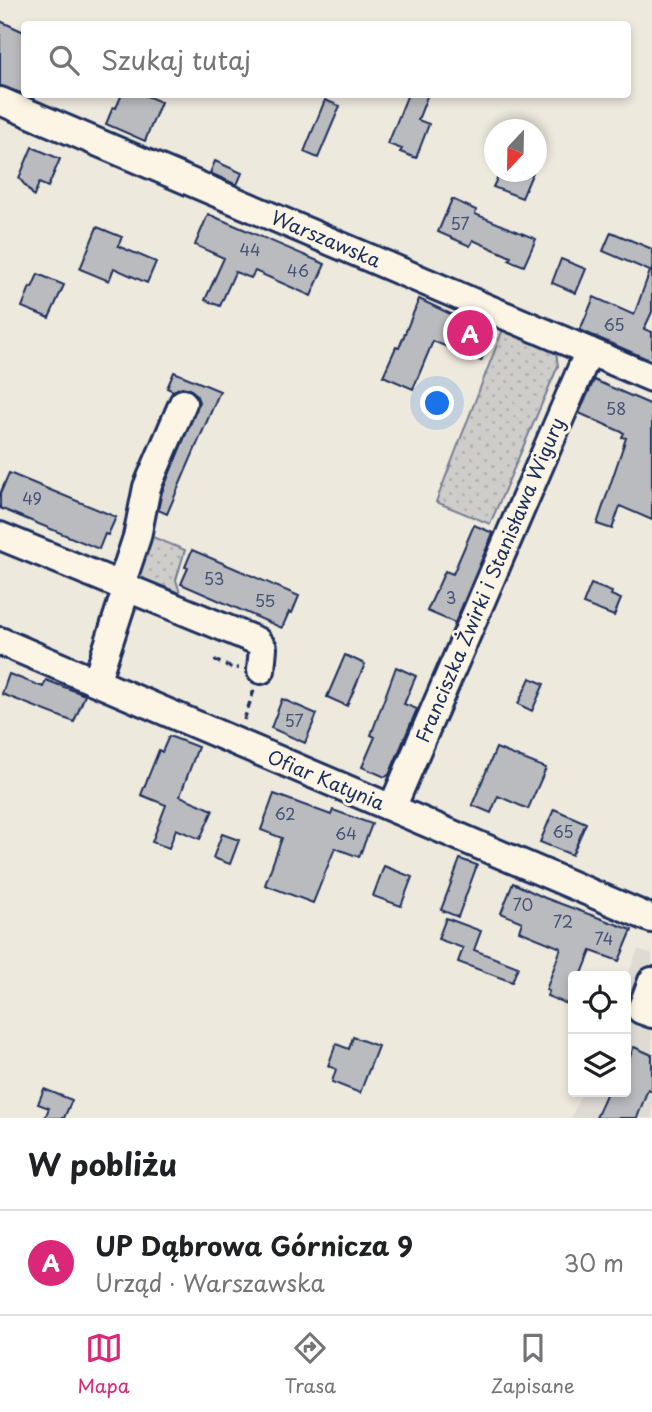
<!DOCTYPE html>
<html lang="pl">
<head>
<meta charset="utf-8">
<style>
	:root { --surface:#fff; --page:#f2f2f2; --text:#202124; --muted:#757577; --line:#e0e0e0; --accent:#db2777 }
	body { margin:0; font-family:"Playpen Sans",sans-serif; background:var(--page); color:var(--text) }
	.controls { position:absolute; right:21px; bottom:21px; display:grid; overflow:hidden; border-radius:7px; box-shadow:0 4px 10px #0003 }
	.controls button { width:63px; height:63px; display:grid; place-items:center; padding:0; border:0; border-bottom:2px solid var(--line); background:var(--surface); color:var(--text); font:35px sans-serif }
	.compass { position:absolute; left:484px; top:119px; width:63px; height:63px; border-radius:50%; background:var(--surface); box-shadow:0 4px 10px #0003; rotate:202deg }
	.you { position:absolute; left:438px; top:404px; width:24px; height:24px; margin:-18px; border:5px solid #fff; border-radius:50%; background:#1a73e8; box-shadow:0 0 0 10px #1a73e833 }
	.badge { display:grid; place-items:center; width:46px; height:46px; border-radius:50%; background:var(--accent); color:#fff; font-size:23px; font-weight:700 }
	.pin { position:absolute; translate:-50% -50%; border:4px solid #fff; box-shadow:0 2px 7px #0006 }
	.list { margin:0; padding:0; list-style:none }
	h2 { display:flex; justify-content:space-between; align-items:center; height:91px; margin:0; padding:0 28px; font-size:30px }
	h2 small { font-size:23px; font-weight:400; color:var(--muted) }
	.list li { display:grid; grid-template-columns:46px 1fr auto; gap:21px; align-items:center; box-sizing:border-box; height:105px; padding:0 28px; border-top:2px solid var(--line) }
	.list b { display:block; font-size:26px; white-space:nowrap }
	.list p { margin:0; font-size:23px; white-space:nowrap; color:var(--muted) }
	.list em { font-size:23px; font-style:normal; color:var(--muted) }
	.icon { flex:none; width:38px; height:38px; fill:none; stroke:currentColor; stroke-width:2; stroke-linecap:round; stroke-linejoin:round }
	.map { position:relative; flex:none; width:652px; height:1118px; overflow:hidden }
	.search { position:absolute; background:var(--surface); box-shadow:0 4px 10px #0003; left:21px; right:21px; top:21px; height:77px; display:flex; align-items:center; gap:18px; box-sizing:border-box; padding:0 24px; border-radius:7px; color:var(--muted); font-size:26px }
	.sheet { height:196px; background:var(--surface) }
	nav { display:flex; justify-content:space-around; align-items:center; box-sizing:border-box; height:98px; border-top:2px solid var(--line); background:var(--surface); font-size:19px; color:var(--muted) }
	nav a { display:grid; justify-items:center; gap:4px }
	nav .on { color:var(--accent) }
	.map>svg:first-child { display:block }
</style>
</head>
<body>
<div class="map">
<svg width="652" height="1118" viewBox="0 0 652 1118">
	<defs>
		<pattern id="park-dots" width="8" height="8" patternUnits="userSpaceOnUse" patternTransform="scale(1.75)"><rect width="8" height="8" fill="#cfcdca"/><path d="M2 2h.1M6 6h.1" fill="none" stroke="#b1b0b0" stroke-width="1.8" stroke-linecap="round"/></pattern>
	</defs>
	<rect width="100%" height="100%" fill="#eee9dd"/>
	<filter id="ink" filterUnits="userSpaceOnUse"><feTurbulence type="fractalNoise" baseFrequency=".0143" numOctaves="2"/><feDisplacementMap in="SourceGraphic" scale="14" xChannelSelector="R" yChannelSelector="G"/><feConvolveMatrix kernelMatrix="1 2 1 2 8 2 1 2 1" color-interpolation-filters="sRGB"/></filter>
	<g filter="url(#ink)">
		<!-- built -->
		<path fill="#dedbd4" d="M638,949l14,5v164h-81l11,-26h44v-112z"/>
		<!-- park -->
		<path fill="url(#park-dots)" stroke="#757e94" stroke-width="2" d="M503,329l53,22 2,15 -68,158 -54,-22z
			M145,534l40,16 -9,30 6,19 -48,-20z"/>
		<!-- building -->
		<path fill="#babbbe" stroke="#1b2f5e" stroke-width="2" d="M0,21l24,11v62l-24,-8z
			M122,94h20l19,8 -16,39 -39,-17 7,-17 3,1z
			M408,94h20l-10,26 11,4 -13,34 -16,-6 2,-3 -14,-5z
			M325,100l15,6 -22,52 -14,-6z
			M32,147l28,12 -12,28 -9,-4 -5,13 -15,-18z
			M215,161l27,12 -5,12 -27,-12z
			M500,172h33l-11,26 -29,-11z
			M452,199l24,11 -1,4 61,25 -12,27 -15,-6 2,-3 -38,-17 -3,6 -32,-14z
			M208,214l117,50 -14,32 -56,-25 -4,7 -16,-6 -15,34 -15,-6 19,-42 -29,-13z
			M97,227l25,10 -4,9 38,16 -9,21 -33,-15 -5,13 -29,-12z
			M611,232l41,17v63l-8,17 8,3v29l-72,-31 14,-33 40,18 16,-44 -47,-20z
			M561,259l25,10 -10,24 -24,-10z
			M38,274l26,11 -15,33 -27,-11 8,-20 2,1z
			M419,299l74,35 -12,27 -48,-20 -20,48 -30,-13 13,-29 3,1z
			M174,372l46,19 -53,123 -9,-4 4,-18 37,-90 -3,-8 -6,-5 -8,-2 -9,4 -6,-3z
			M594,380l58,25v115l-32,-14 -8,23 -15,-5 29,-86 -4,-1 2,-4 -45,-20z
			M9,473l107,44 -8,18 -3,-1 -6,15 -99,-41v-14z
			M474,525l19,8 -38,90 -28,-12 18,-40 8,3z
			M192,550l107,46 -7,17 -3,-1 -7,16 -101,-44 7,-16 -3,-1z
			M591,584l21,8 -1,3 10,4 -7,17 -31,-12z
			M345,655l20,9 -18,42 -20,-9z
			M396,667l20,9 -12,28 13,5 -28,66 -4,2 -23,-10 13,-30 -4,-2z
			M9,674l34,13 3,-7 39,15 -11,27 -72,-28z
			M530,678l14,6 -12,27 -14,-7z
			M282,699l35,15 -12,29 -34,-15z
			M169,736l29,11 -18,49 33,14 -13,29 -24,-10 -7,19 -17,-6 14,-37 -25,-10 18,-45 3,2z
			M496,748l50,20 -18,41 -30,-13 -7,17 -19,-8z
			M274,794l57,21 2,-5 39,14 -13,33 -24,-9 -22,55 -48,-18 17,-47 -21,-8z
			M554,809l32,14 -14,32 -32,-13z
			M222,834l17,6 -9,24 -17,-6z
			M460,859l17,6 -19,52 -17,-7z
			M384,866l28,11 -11,29 -28,-10z
			M513,883l32,15 87,32 -13,31 -28,-10 -10,25h-8v20l-3,9 -23,-9 2,-5 -3,-1 15,-42 -42,-17 3,-9 -21,-9z
			M446,918l35,13 -7,19 44,17 -6,15 -54,-20 5,-14 -25,-9z
			M353,1037l25,9 -18,47 -28,-11 4,-13 -8,-3 8,-22 13,5z
			M634,1047l18,8v36l-4,-2 -11,29h-41l11,-26h19v-27z
			M44,1089l28,11 -8,18h-19l4,-10 -11,-4z"/>
		<g fill="none" stroke-linecap="round" stroke-linejoin="round">
			<defs>
				<path id="minor" d="M0,101l652,277
					M0,536l257,105 6,7 -2,22
					M121,585l16,-48 10,-50 36,-84
					M0,641l652,278
					M96,682l31,-95
					M392,808l197,-457
					M652,981l-11,29 11,4"/>
			</defs>
			<!-- minor casing -->
			<use href="#minor" stroke="#1b2f5e" stroke-width="32"/>
			<!-- path -->
			<path stroke="#1b2f5e" stroke-width="3.5" stroke-dasharray="7 5" stroke-linecap="butt" d="M214,660l18,8h7
				M244,720l10,-30"/>
			<!-- minor -->
			<use href="#minor" stroke="#fcf5e5" stroke-width="26"/>
		</g>
	</g>
	<g text-anchor="middle" stroke-width="6" stroke-linejoin="round" paint-order="stroke">
		<!-- number labels -->
		<g font-size="16" fill="#435276">
			<text x="460" y="230">57</text>
			<text x="250" y="256">44</text>
			<text x="298" y="277">46</text>
			<text x="614" y="331">65</text>
			<text x="616" y="415">58</text>
			<text x="32" y="505">49</text>
			<text x="214" y="585">53</text>
			<text x="451" y="604">3</text>
			<text x="265" y="607">55</text>
			<text x="294" y="727">57</text>
			<text x="285" y="820">62</text>
			<text x="563" y="838">65</text>
			<text x="346" y="840">64</text>
			<text x="523" y="911">70</text>
			<text x="563" y="928">72</text>
			<text x="604" y="945">74</text>
		</g>
		<!-- street labels -->
		<g font-size="19" fill="#1b2f5e" stroke="#fcf5e5">
			<text transform="translate(326 239) rotate(23)" y="7">Warszawska</text>
			<text transform="translate(490 580) rotate(-67)" y="7">Franciszka Żwirki i Stanisława Wigury</text>
			<text transform="translate(326 780) rotate(23)" y="7">Ofiar Katynia</text>
		</g>
	</g>
</svg>
<div class="controls">
<button><svg class="icon" aria-label="locate" viewBox="0 0 24 24"><circle cx="12" cy="12" r="6"/><path d="M12 2v4M12 18v4M2 12h4M18 12h4"/></svg></button>
<button><svg class="icon" aria-label="layers" viewBox="0 0 24 24"><path d="M12 4l9 5-9 5-9-5zM3 14l9 5 9-5"/></svg></button>
</div>
<svg class="compass" viewBox="-18 -18 36 36"><path d="M0-13l5 13h-10z" fill="#e53935"/><path d="M0 13l5-13h-10z" fill="#757577"/></svg>
<div class="you"></div>
<div class="pin badge" style="left:470px;top:333px">A</div>
<div class="search"><svg class="icon" aria-label="search" viewBox="0 0 24 24"><circle cx="10" cy="10" r="6"/><path d="M15 15l6 6"/></svg>Szukaj tutaj</div>
</div>
<section class="sheet">
<h2>W pobliżu<small></small></h2>
<ul class="list">
<li><span class="badge">A</span><div><b>UP Dąbrowa Górnicza 9</b><p>Urząd · Warszawska</p></div><em>30 m</em></li>
</ul>
</section>
<nav>
<a class="on"><svg class="icon" aria-label="map" viewBox="0 0 24 24"><path d="M3 6l6-2 6 2 6-2v14l-6 2-6-2-6 2zM9 4v14M15 6v14"/></svg>Mapa</a>
<a><svg class="icon" aria-label="directions" viewBox="0 0 24 24"><path d="M12 3l9 9-9 9-9-9zM9 14v-3h6M13 9l2 2-2 2"/></svg>Trasa</a>
<a><svg class="icon" aria-label="saved" viewBox="0 0 24 24"><path d="M7 4h10v16l-5-4-5 4z"/></svg>Zapisane</a>
</nav>
</body>
</html>
